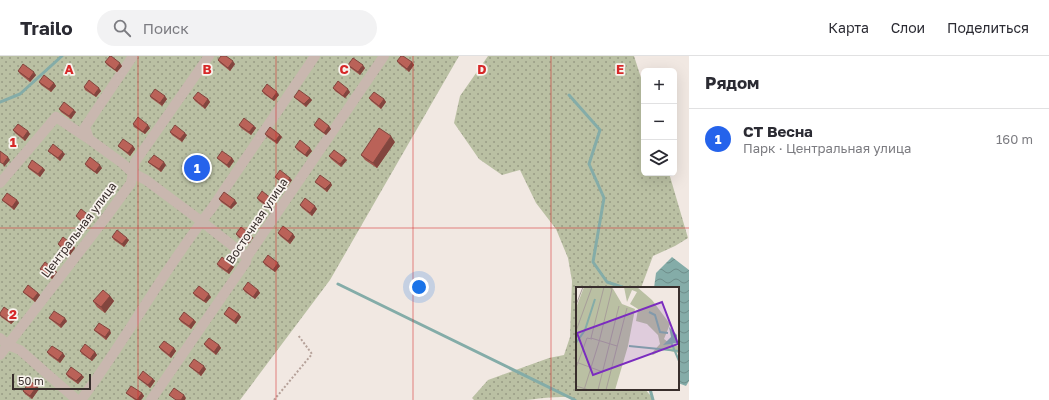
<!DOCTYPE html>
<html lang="ru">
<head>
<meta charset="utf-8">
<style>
	:root { --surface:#fff; --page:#f2f2f3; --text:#2b2b33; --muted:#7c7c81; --line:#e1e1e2; --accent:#2563eb }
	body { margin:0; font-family:"Golos Text",sans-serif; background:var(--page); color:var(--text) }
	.controls { position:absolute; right:12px; top:12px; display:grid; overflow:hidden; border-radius:6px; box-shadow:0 4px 16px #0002 }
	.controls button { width:36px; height:36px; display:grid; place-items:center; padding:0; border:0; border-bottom:1px solid var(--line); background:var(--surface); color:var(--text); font:20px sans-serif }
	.scale { position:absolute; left:12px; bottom:10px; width:79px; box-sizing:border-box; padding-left:4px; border:2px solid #382e2c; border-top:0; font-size:11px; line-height:14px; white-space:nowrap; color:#382e2c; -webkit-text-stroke:3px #f9f3ee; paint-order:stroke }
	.you { position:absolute; left:419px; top:231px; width:14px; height:14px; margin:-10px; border:3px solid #fff; border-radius:50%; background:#1a73e8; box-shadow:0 0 0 6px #1a73e833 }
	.badge { display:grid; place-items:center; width:26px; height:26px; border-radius:50%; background:var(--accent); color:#fff; font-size:13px; font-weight:700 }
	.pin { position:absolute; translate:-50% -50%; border:2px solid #fff; box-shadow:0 1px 4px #0006 }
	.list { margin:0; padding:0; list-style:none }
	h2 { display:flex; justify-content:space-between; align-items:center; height:52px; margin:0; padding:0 16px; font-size:17px }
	h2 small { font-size:13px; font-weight:400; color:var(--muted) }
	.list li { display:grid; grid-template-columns:26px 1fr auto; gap:12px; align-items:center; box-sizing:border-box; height:60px; padding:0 16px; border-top:1px solid var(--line) }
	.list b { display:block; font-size:15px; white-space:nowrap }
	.list p { margin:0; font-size:13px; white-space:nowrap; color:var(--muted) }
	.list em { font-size:13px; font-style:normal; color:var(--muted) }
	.icon { flex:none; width:22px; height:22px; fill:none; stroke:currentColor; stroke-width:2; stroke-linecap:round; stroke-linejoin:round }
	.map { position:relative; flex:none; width:689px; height:344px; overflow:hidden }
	header { display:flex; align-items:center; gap:24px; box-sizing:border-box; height:56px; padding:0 20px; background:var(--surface); border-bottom:1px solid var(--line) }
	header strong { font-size:19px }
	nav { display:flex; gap:22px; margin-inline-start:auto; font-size:14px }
	.search { width:280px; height:36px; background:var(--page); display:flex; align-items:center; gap:10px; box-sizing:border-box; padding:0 14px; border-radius:22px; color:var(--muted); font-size:15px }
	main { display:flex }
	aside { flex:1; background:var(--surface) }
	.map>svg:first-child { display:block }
</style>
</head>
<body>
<header>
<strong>Trailo</strong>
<div class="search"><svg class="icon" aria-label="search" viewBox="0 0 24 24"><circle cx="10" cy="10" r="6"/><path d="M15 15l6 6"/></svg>Поиск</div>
<nav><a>Карта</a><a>Слои</a><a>Поделиться</a></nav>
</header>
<main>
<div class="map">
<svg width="689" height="344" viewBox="0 0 689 344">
	<defs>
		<pattern id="grass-dots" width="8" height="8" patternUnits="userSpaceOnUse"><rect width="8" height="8" fill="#bac0a3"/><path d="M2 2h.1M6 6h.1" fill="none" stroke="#989c85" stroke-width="1.8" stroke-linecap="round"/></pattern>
		<pattern id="water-waves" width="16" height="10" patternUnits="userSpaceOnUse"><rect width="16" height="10" fill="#84aca8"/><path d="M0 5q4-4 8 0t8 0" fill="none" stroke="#6d8c89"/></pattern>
	</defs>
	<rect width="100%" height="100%" fill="#f1e8e2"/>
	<!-- grass -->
	<path fill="url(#grass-dots)" d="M0,0h459l-129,224 -90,120h-240z
		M488,0h146l10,31v86h25l19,65 -13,8 -22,10 -12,32h-64v101h68l9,11h-78c-9,-7 -43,0 -55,0 -16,0 -31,0 -47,0l-2,-2 16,-18 61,-22 15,-3 6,-18 2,-56 -4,-23 -12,-29 -20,-26 -16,-33 -18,5 -23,-16 -25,-36 6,-27z"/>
	<!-- water -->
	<path fill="url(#water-waves)" d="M672,201l17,13v111l-3,5 -8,-3v-95h-24l2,-15z"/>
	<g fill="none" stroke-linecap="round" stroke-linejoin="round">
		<!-- stream -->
		<path stroke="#84aca8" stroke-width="3" d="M569,39l31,35 -11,34 15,34 -11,64 14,20 18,6
			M0,46l20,-8 42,-38
			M338,228l237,116
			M650,333l3,11"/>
		<!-- path -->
		<path stroke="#b5a199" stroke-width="2" stroke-dasharray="2 2" stroke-linecap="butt" d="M274,344l38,-46 -14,-19"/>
		<!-- minor -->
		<path stroke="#c9b7af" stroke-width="10" d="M133,0l-48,71 4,12 33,24 11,10 13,7 55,41 46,36
			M0,127l56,-66 33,22
			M0,282l8,7 12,5 57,50
			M0,299l107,-139 24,-33 4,-21 74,-106
			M81,344c35,-47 64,-97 97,-145 11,-16 22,-32 34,-47l103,-152
			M151,344l95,-138 1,-5 137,-201"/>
	</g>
	<!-- wall -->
	<path fill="#a0544c" d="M218,4l17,4 -5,7 -10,-8z
		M397,5l15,1 2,3 -5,7 -10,-8z
		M105,6l17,4 -5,6 -10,-7z
		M348,9l17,3 -5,7 -11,-8z
		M18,15l18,4 -6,7 -10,-8z
		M39,26l15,1 2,3 -5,6 -10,-7z
		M84,31l17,4 -5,6 -11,-7z
		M333,32l17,4 -5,6 -10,-7z
		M262,35l17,4 -5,6 -10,-7z
		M150,40l17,3 -5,7 -11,-8z
		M294,41l16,1 2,2 -6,7 -10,-8z
		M193,42l15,1 2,3 -5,7 -10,-8z
		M369,42l15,1 2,3 -5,7 -10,-8z
		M59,53l17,3 -5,7 -10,-7z
		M133,68l17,4 -5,6 -11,-7z
		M239,69l15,1 2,2 -5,7 -10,-7z
		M314,69l15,1 2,3 -5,6 -10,-7z
		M13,74l15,1 2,3 -5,7 -10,-8z
		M170,76l17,3 -5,7 -10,-7z
		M265,78l15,1 2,2 -5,7 -10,-7z
		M395,86l-18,26 -12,-8 -4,-5z
		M118,90h15l2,3 -5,7 -10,-8z
		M295,91l17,4 -5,6 -10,-7z
		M48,95l17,3 -5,7 -10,-8z
		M329,100l18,4 -6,7 -10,-8z
		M217,102h15l2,3 -5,7 -10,-8z
		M148,106l18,3 -5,7 -11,-8z
		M85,108l17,4 -5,6 -10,-7z
		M28,111l15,1 2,2 -5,7 -11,-8z
		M275,121l17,3 -5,7 -10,-8z
		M315,126l17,3 -5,7 -10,-8z
		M257,142l17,3 -5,7 -10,-7z
		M219,143l18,4 -6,6 -10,-7z
		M2,144h15l2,3 -5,7 -10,-8z
		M300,149l17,4 -5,7 -10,-8z
		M76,160l17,4 -5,7 -10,-8z
		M278,177l15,1 2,3 -5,7 -10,-8z
		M236,178l15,1 2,3 -5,6 -10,-7z
		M112,181l17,3 -5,7 -10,-7z
		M58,188l15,1 2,3 -5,7 -10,-8z
		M263,206l17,4 -5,6 -10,-7z
		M217,208l17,3 -5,7 -10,-7z
		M40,213l17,3 -5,7 -10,-8z
		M243,233l15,1 2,3 -5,6 -10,-7z
		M23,236l15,1 2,2 -5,7 -10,-8z
		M193,237l18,4 -5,6 -11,-7z
		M110,240l4,5 -9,12 -8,-6 -4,-6z
		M0,257l15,2 2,3 -6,6 -10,-7 -1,-2z
		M224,258h15l2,3 -5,7 -10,-8z
		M49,262l18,3 -6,7 -10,-8z
		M179,263l15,1 2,2 -5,7 -10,-7z
		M94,274l17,3 -5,7 -10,-8z
		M204,288l15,1 2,3 -5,7 -10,-8z
		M159,291l15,1 2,3 -5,7 -10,-8z
		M80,295l15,1 2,3 -5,6 -10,-7z
		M47,296l18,4 -5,7 -11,-8z
		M189,310l17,3 -5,7 -10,-8z
		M66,318l18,3 -6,7 -10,-7z
		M138,322l15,1 2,2 -5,7 -10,-8z
		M37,330l2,3 -7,10 -7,-5 -2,-3z
		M126,337h16l2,3 -3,4h-6l-7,-5z"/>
	<!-- shaded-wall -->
	<path fill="#82453e" d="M233,5l2,3 -5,7 -2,-3z
		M412,6l2,3 -5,7 -2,-3z
		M120,7l2,3 -5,6 -2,-2z
		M363,9l2,3 -5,7 -2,-3z
		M34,16l2,3 -6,7 -1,-3z
		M54,27l2,3 -5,6 -2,-3z
		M99,32l2,3 -5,6 -2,-2z
		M348,33l2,3 -5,6 -2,-2z
		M277,36l2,3 -5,6 -2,-2z
		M165,40l2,3 -5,7 -2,-3z
		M310,42l2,2 -6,7 -2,-3z
		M208,43l2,3 -5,7 -2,-3z
		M384,43l2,3 -5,7 -2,-3z
		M74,54l2,2 -5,7 -2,-3z
		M148,69l2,3 -5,6 -2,-2z
		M254,70l2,2 -5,7 -2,-3z
		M329,70l2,3 -5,6 -2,-2z
		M28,75l2,3 -5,7 -2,-3z
		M185,77l2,2 -5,7 -2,-3z
		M280,79l2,2 -5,7 -2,-3z
		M391,80l4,6 -18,26 -4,-5z
		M133,90l2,3 -5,7 -2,-3z
		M310,92l2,3 -5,6 -2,-2z
		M63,96l2,2 -5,7 -2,-3z
		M8,101l2,3 -6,7 -1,-3z
		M232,102l2,3 -5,7 -2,-3z
		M345,102l2,2 -6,7 -1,-3z
		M164,106l2,3 -5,7 -2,-3z
		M100,109l2,3 -5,6 -2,-2z
		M43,112l2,2 -5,7 -2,-3z
		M290,122l2,2 -5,7 -2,-3z
		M331,127l1,2 -5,7 -2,-3z
		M272,143l2,2 -5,7 -2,-3z
		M17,144l2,3 -5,7 -2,-3z
		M235,144l2,3 -6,6 -1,-2z
		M315,150l2,3 -5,7 -2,-3z
		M91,161l2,3 -5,7 -2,-3z
		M293,178l2,3 -5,7 -2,-3z
		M251,179l2,3 -5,6 -2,-2z
		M127,182l2,2 -5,7 -2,-3z
		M73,189l2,3 -5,7 -2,-3z
		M278,207l2,3 -5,6 -2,-2z
		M232,209l2,2 -5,7 -2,-3z
		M55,214l2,2 -5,7 -2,-3z
		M258,234l2,3 -5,6 -2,-2z
		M38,237l2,2 -5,7 -2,-3z
		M209,238l2,3 -5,6 -2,-2z
		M110,240l4,5 -9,12 -4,-6z
		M239,258l2,3 -5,7 -2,-3z
		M15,259l2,3 -6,6 -1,-2z
		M65,262l2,3 -6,7 -1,-3z
		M194,264l2,2 -5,7 -2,-3z
		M110,274l1,3 -5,7 -1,-3z
		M219,289l2,3 -5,7 -2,-3z
		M174,292l2,3 -5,7 -2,-3z
		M95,296l2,3 -5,6 -2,-2z
		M63,297l2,3 -5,7 -2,-3z
		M204,310l2,3 -5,7 -2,-3z
		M82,319l2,2 -6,7 -2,-3z
		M153,323l2,2 -5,7 -2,-3z
		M37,330l2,3 -7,10 -2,-3z
		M142,337l2,3 -3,4h-4z
		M184,339l2,3 -1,2h-4z"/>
	<!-- building -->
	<path fill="#ba6258" stroke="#82453e" d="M110,0h1l9,7 -5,7 -10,-8z
		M221,0h5l7,5 -5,7 -10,-8z
		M401,0h2l9,6 -5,7 -10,-8z
		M353,2l10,7 -5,7 -10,-7z
		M23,8l11,8 -5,7 -11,-8z
		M44,19l10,8 -5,6 -10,-7z
		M89,24l10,8 -5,7 -10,-8z
		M338,25l10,8 -5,7 -10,-8z
		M267,28l10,8 -5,7 -10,-8z
		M155,33l10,7 -5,7 -10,-7z
		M299,34l11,8 -6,6 -10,-7z
		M198,36l10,7 -5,7 -10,-8z
		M374,36l10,7 -5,7 -10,-8z
		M64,46l10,8 -5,6 -10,-7z
		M138,61l10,8 -5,7 -10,-8z
		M244,62l10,8 -5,6 -10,-7z
		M319,62l10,8 -5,7 -10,-8z
		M18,68l10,7 -5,7 -10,-8z
		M175,69l10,8 -5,6 -10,-7z
		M270,71l10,8 -5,6 -10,-7z
		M379,72l12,8 -18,27 -12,-8z
		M123,83l10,7 -5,7 -10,-7z
		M300,84l10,8 -5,7 -10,-8z
		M53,88l10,8 -5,6 -10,-7z
		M334,94l11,8 -5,6 -11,-8z
		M0,95l8,6 -5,7 -3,-2z
		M222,95l10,7 -5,7 -10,-7z
		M154,99l10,7 -5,7 -11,-7z
		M90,101l10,8 -5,7 -10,-8z
		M32,104l11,8 -5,6 -10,-7z
		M280,114l10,8 -5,6 -10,-7z
		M320,119l11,8 -6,6 -10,-7z
		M262,135l10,8 -5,6 -10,-7z
		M224,136l11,8 -5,7 -11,-8z
		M7,137l10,7 -5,7 -10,-7z
		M305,142l10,8 -5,7 -10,-8z
		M81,153l10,8 -5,7 -10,-8z
		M283,170l10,8 -5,7 -10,-8z
		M241,171l10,8 -5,7 -10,-8z
		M117,174l10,8 -5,6 -10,-7z
		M63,181l10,8 -5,7 -10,-8z
		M268,199l10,8 -5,7 -10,-8z
		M222,201l10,8 -5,6 -10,-7z
		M45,206l10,8 -5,6 -10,-7z
		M248,226l10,8 -5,7 -10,-8z
		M28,229l10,8 -5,6 -10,-7z
		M199,230l10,8 -5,7 -11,-8z
		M103,234l7,6 -9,11 -8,-6z
		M4,251l11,8 -5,7 -10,-7v-2z
		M229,251l10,7 -5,7 -10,-7z
		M54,255l11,7 -5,7 -11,-7z
		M184,256l10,8 -5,6 -10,-7z
		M99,267l11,7 -5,7 -11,-7z
		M209,282l10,7 -5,7 -10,-8z
		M164,285l10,7 -5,7 -10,-8z
		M85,288l10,8 -5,7 -10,-8z
		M52,290l11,7 -5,7 -11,-8z
		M194,303l10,7 -5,7 -10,-7z
		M71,311l11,8 -6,6 -10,-7z
		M143,315l10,8 -5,6 -10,-7z
		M30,325l7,5 -7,10 -7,-5z
		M131,330l11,7 -5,7 -11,-7z
		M174,332l10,7 -3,5h-5l-7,-5z"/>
	<!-- grid -->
	<path fill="none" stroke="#d62828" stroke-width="1" stroke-opacity="0.55" d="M138,0v344M276,0v344M413,0v344M551,0v344M0,172h689"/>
	<g text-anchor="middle" stroke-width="3.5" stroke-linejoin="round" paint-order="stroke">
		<!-- street labels -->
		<g font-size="12" fill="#382e2c" stroke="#f9f3ee">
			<text transform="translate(257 165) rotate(-56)" y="4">Восточная улица</text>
			<text transform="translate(79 174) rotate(-53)" y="4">Центральная улица</text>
		</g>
	</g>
	<!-- overview -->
	<g transform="translate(576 231)">
		<rect width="103" height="103" fill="#f1e8e2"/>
		<path d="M8,0h28l10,17 13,5 -7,37 -13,44h-39v-82zM48,0h13l15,13 18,24 -6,15 8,6 7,1v11l-1,-4 -15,-4 -10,6 -2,-1 9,-10 -2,-9 -11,-11 -11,-3 2,-12 -8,-5 7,-12 -5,-2 -5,12z" fill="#bac0a3"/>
		<path d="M93,40l8,8v8l-14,2 8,-8z" fill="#84aca8"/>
		<path fill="none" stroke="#84aca8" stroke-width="2" d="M73,25l6,3 5,17 8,1M95,55l8,19M0,56l9,-13 10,-31M53,59l50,5"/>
		<path fill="none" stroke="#a79e99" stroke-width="1" d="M28,0l-13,51 26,8M0,18l7,-18M0,44l16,-44M0,75l27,10M0,81l11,-30 5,1M0,99l13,4M8,103l15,-48 13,-53 -3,-2M22,103l21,-84M30,103l21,-82"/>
		<path fill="#7b2cbf" fill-opacity="0.15" stroke="#7b2cbf" stroke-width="2" d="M86,15l16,42 -85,31 -16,-42z"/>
		<rect width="103" height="103" fill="none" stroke="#382e2c" stroke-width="2"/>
	</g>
	<g font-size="13" text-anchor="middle" font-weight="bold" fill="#d62828" stroke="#f9f3ee" stroke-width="3.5" stroke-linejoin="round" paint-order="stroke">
		<text x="69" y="18">A</text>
		<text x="207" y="18">B</text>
		<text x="344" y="18">C</text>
		<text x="482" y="18">D</text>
		<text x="620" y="18">E</text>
		<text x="13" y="91">1</text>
		<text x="13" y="263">2</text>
	</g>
</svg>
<div class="controls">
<button>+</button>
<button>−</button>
<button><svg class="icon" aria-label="layers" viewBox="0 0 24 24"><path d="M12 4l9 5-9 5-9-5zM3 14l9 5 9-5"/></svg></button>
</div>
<div class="scale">50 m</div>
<div class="you"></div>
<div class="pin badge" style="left:197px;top:112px">1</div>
</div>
<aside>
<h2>Рядом<small></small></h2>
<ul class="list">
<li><span class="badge">1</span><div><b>СТ Весна</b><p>Парк · Центральная улица</p></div><em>160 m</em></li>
</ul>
</aside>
</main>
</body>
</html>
